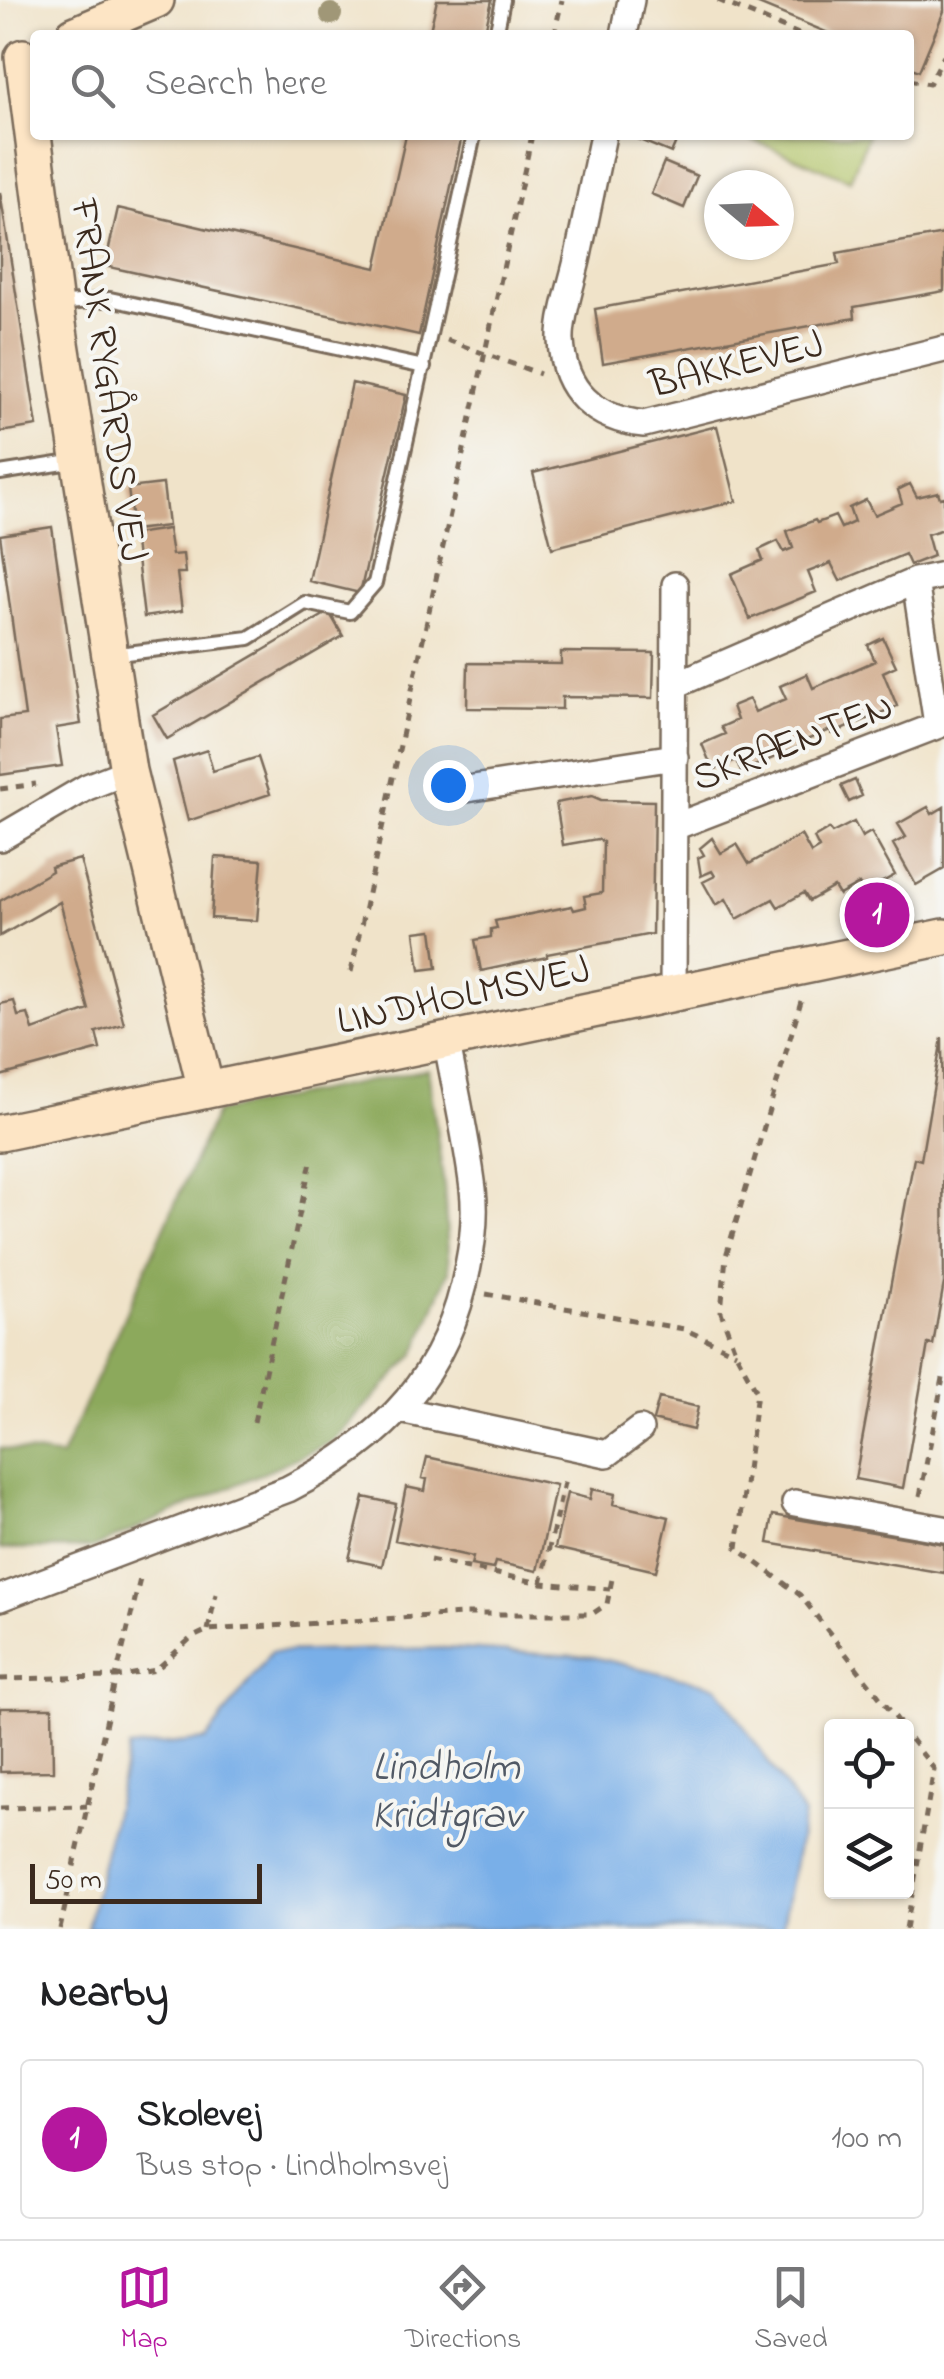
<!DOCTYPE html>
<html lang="en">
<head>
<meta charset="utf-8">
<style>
	:root { --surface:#fff; --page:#f6f6f6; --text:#202124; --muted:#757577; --line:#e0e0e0; --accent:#b5179e }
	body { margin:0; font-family:"Indie Flower",sans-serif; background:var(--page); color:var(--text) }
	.controls { position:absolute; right:30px; bottom:30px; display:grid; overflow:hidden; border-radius:10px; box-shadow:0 2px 8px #0004 }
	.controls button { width:90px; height:90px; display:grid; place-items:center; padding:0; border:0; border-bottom:2px solid var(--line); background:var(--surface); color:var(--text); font:50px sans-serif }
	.compass { position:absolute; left:704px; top:170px; width:90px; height:90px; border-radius:50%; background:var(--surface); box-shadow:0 2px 8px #0004; rotate:109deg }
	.scale { position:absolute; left:30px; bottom:25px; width:232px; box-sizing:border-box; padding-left:10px; border:5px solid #3b2a1e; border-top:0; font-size:28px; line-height:35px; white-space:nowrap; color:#3b2a1e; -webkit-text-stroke:8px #f6f6f2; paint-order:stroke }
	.you { position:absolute; left:448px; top:785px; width:35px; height:35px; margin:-25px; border:8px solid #fff; border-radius:50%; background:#1a73e8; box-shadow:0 0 0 15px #1a73e833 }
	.badge { display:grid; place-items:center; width:65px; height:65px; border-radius:50%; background:var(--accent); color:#fff; font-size:32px; font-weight:700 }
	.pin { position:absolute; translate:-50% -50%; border:5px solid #fff; box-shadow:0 2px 10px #0006 }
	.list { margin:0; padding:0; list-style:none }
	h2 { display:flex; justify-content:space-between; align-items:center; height:130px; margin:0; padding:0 40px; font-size:42px }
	h2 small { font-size:32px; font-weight:400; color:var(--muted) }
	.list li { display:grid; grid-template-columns:65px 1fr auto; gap:30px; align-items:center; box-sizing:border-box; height:160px; margin:0 20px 20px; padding:0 20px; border:2px solid var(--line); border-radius:10px }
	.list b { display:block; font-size:38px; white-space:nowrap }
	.list p { margin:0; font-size:32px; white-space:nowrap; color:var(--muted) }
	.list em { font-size:32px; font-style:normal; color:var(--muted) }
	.icon { flex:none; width:55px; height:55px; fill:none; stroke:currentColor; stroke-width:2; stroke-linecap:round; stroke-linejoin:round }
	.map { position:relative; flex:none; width:944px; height:1929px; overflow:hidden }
	.search { position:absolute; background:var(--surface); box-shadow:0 2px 8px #0004; left:30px; right:30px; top:30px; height:110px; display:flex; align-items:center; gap:25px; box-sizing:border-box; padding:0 35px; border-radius:10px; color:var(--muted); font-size:38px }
	.sheet { height:310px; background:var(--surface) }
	nav { display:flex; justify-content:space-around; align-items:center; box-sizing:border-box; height:140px; border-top:2px solid var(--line); background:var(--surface); font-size:28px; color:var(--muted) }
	nav a { display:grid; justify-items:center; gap:5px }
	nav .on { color:var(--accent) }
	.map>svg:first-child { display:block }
</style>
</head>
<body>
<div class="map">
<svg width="944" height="1929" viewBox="0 0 944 1929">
	<rect width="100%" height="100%" fill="#f6f6f2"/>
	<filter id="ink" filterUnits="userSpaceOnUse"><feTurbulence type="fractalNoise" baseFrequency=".01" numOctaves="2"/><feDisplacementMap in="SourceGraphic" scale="20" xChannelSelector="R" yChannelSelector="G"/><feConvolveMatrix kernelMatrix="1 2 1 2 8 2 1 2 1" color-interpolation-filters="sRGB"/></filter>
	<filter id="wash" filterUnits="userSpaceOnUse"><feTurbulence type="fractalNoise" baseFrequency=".0048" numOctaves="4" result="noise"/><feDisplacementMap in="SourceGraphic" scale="40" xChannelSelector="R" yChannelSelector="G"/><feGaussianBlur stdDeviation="2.25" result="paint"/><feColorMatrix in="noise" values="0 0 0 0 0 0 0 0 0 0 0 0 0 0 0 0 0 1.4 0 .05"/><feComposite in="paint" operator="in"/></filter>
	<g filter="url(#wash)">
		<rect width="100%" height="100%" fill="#f0e3c9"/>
		<!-- green -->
		<path fill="#b1c366" stroke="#767642" stroke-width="2.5" d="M740,135h128l-18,45z"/>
		<!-- forest -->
		<path fill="#8ca95b" stroke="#646a3c" stroke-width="2.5" d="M428,1069l16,117 5,85 -33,82 -84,89 -239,106 -93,1v-101l61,9 155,-345z"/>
		<!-- water -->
		<path fill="#79afe8" stroke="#5a6c83" stroke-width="2.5" d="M445,1648l148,9 124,29 87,129 -22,114h-695l42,-181 77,-8 65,-88z"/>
		<g id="blocks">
			<!-- building -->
			<path fill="#d0ab8c" d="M437,0h55l-8,35h-55z
				M749,0h195v11l-25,60 -10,-4v-32h-76z
				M406,135h56l-43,200 -314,-69 13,-58 258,60z
				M638,135h41l-8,18 -34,-14z
				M664,162l33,14 -13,32 -33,-14z
				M0,192l37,234 -37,6z
				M944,234v57l-90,16 1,11 -252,45 -8,-54 244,-45 -2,-11z
				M352,383l54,12 -46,198 -51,-12z
				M717,426l19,75 -184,47 -19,-75z
				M163,484l5,42 -35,4 -5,-42z
				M910,484l7,13 21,-5 2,6 4,-1v32l-17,5 6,22 -23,9 -5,-11 -65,27 -9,-18 -23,9 8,20 -66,27 -19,-45 32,-14 -4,-10 19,-9 6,11 9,-4 -6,-17 28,-11 2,3 18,-7 6,12 13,-6 -5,-14 17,-8 8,15 28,-12 -4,-13z
				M52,527l29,197 -25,4 6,38 -62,9v-56l25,-3 -25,-181z
				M168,529l4,26 11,-1 2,19h-8l5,38 -38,6 -10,-83z
				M329,612l14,24 -176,103 -14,-24z
				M883,638l13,28 -13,6 14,34 -65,28 -2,-4 -26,11 1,3 -64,28 -5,-12 -23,10 -11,-26 23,-10 -4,-7 16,-7 -5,-14 17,-7 6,13 31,-13 -6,-13 27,-12 6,14 62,-27 -7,-16z
				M561,652l93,1 -1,45 -91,-1v12l-95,-1 1,-45 93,1z
				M207,750l6,21 45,-14 12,37 -82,27 -15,-60z
				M855,780l7,16 -13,6 -8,-16z
				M592,796l9,4 53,1 -2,133 -105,20v3l-66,14 -6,-31 16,-3v-8l6,-1 -2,-7 77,-15 2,4 12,-3 -2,-11 18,-3 1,-51 -6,-3 -34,6 -7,-42z
				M928,807l4,7 12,-7v62l-28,16 -23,-41 13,-7 -8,-13z
				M854,822l8,15 9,-5 24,43 -31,17 -5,-8 -20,11 -5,-8 -25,14 -5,-8 -26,14 -5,-8 -36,20 -11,-20 -10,6 -13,-23 12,-6 -3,-5 -11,5 -3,-18 6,-3 -4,-7 12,-10 9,15 16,-9 12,20 52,-29 10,18 8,-5 -5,-10 15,-9 3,4z
				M215,857l47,3 -5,61 -46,-3z
				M80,859l44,165 -28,8 4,17 -100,27v-72l14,-3 4,15 10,-2 5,16 56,-20 -29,-108 -60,34v-35l52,-30 -1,-4z
				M432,930l5,38 -17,2 -5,-38z
				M942,1038l2,245 -11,62 -5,-1 -25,144 -48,-9 59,-321 7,2z
				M659,1398l39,9 -5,23 -40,-10z
				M427,1457l129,28 -19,86 -42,-9 -2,7 -22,-4 2,-8 -78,-17 11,-53 19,4 2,-12 -5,-1z
				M592,1489l23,5 -2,10 56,13 -13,54 -101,-23 12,-55 23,6z
				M364,1497l32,7 -14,62 -33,-7z
				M773,1515l171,29v29l-176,-30z
				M0,1708h52l1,63 -53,1z"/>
		</g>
	</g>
	<g filter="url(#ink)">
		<use href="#blocks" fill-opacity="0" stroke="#7a6b5a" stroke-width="2.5"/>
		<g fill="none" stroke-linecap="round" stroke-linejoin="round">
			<defs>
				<path id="lane" d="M496,35l7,-35
					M58,304l52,-5 314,68
					M0,473l77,-12
					M111,655l138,-17 56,-35 45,9 25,-29 99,-448"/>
				<path id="street" d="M624,35l7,-35
					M603,135c-8,40 -17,81 -25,121 -5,24 -18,61 -17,84 2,52 35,79 83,84l300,-75
					M915,581l22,143
					M675,685l240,-104 29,-6
					M441,793l234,-36
					M674,827l270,-104
					M0,838l87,-51 41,-16
					M673,993l2,-408
					M400,1410l207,44 33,-25
					M795,1503l149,26
					M0,1598l288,-109c97,-49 160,-114 180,-223 5,-25 8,-52 5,-77 -6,-50 -18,-101 -27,-151"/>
				<path id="secondary" d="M74,35l82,-35
					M23,57l32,248 73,466 78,319
					M0,1133l944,-196"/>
			</defs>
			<!-- lane casing -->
			<use href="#lane" stroke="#7a6b5a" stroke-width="18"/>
			<!-- street casing -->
			<use href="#street" stroke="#7a6b5a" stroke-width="30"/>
			<!-- secondary casing -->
			<use href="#secondary" stroke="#7a6b5a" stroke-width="40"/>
			<!-- path -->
			<path stroke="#7a6b5a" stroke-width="5" stroke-dasharray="8 8" stroke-linecap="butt" d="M718,0l83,35
				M554,35l8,-35
				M909,80l20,4 15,-28
				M447,340l93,34
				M0,789l36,-5
				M351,972l181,-837
				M801,1001l-75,255 -5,56 15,41 21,39 -20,156 63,47 102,131
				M486,1294l198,35 52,24
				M254,1422l58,-265
				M920,1496l24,-123
				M430,1560l111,23 69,6
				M541,1583l25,-109
				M208,1630l8,-36
				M0,1679l116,-2 25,-102
				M0,1808l87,-2
				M60,1929l56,-252 40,-7 35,-32 17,-8 254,-16h130l15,-10 6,-30
				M906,1929l28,-160 -28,-36"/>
			<!-- lane -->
			<use href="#lane" stroke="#fff" stroke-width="12"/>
			<!-- street -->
			<use href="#street" stroke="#fff" stroke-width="25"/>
			<!-- secondary -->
			<use href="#secondary" stroke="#fde5c5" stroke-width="35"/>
		</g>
		<!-- trees -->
		<circle fill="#a09777" cx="331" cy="14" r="11"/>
	</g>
	<g text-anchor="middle" stroke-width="8" stroke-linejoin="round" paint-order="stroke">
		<!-- street labels -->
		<g font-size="40" fill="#3b2a1e" stroke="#f6f6f2">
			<text transform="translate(736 362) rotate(-14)" y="14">BAKKEVEJ</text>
			<text transform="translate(111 380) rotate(82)" y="14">FRANK RYGÅRDS VEJ</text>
			<text transform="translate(792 740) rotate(-21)" y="14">SKRÆNTEN</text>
			<text transform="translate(463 993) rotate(-12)" y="14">LINDHOLMSVEJ</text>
		</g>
		<!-- water labels -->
		<g font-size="42" font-style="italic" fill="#515965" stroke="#f6f6f2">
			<text x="446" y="1779">Lindholm<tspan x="446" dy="48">Kridtgrav</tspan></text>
		</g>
	</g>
</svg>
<div class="controls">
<button><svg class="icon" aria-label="locate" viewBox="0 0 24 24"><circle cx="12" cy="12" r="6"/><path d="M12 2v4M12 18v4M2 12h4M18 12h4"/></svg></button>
<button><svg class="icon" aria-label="layers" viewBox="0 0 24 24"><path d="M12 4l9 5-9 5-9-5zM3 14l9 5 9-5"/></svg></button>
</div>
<svg class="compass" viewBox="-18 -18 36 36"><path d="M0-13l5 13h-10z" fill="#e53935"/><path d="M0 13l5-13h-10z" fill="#757577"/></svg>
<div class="scale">50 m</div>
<div class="you"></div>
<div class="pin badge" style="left:877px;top:915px">1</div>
<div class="search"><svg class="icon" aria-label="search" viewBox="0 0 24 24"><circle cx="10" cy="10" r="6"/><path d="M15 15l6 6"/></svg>Search here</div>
</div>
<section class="sheet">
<h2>Nearby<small></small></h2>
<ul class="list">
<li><span class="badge">1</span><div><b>Skolevej</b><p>Bus stop · Lindholmsvej</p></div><em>100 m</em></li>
</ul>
</section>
<nav>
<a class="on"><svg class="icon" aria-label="map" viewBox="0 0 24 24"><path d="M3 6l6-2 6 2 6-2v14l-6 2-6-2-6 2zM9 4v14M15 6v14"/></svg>Map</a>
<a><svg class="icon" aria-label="directions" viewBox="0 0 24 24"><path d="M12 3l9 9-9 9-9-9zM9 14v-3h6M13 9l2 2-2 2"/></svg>Directions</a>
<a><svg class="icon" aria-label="saved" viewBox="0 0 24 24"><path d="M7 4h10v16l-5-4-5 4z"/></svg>Saved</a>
</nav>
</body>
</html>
